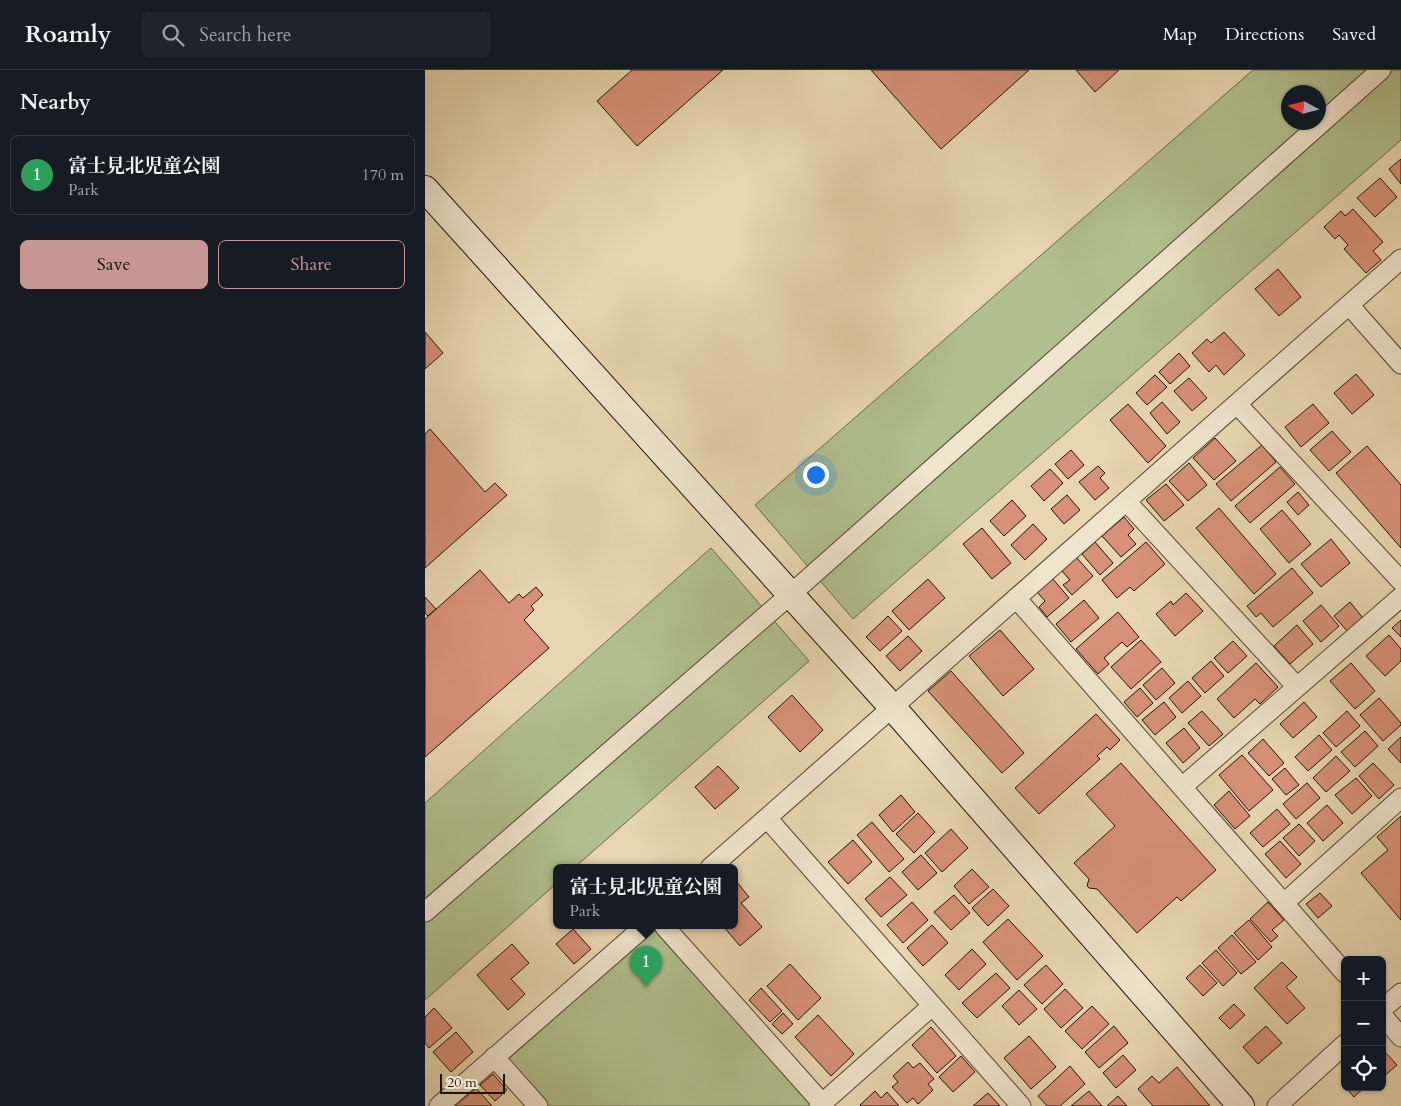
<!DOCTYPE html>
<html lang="en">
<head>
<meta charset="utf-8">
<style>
	:root { --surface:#171b24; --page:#20242c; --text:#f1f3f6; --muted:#9ea1a6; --line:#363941; --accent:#c59692 }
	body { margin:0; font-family:Cardo,"Noto Serif JP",serif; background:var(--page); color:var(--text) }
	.controls { position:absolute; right:15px; bottom:15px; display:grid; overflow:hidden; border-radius:8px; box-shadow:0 1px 4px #0004 }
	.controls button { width:45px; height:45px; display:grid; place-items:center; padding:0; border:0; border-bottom:1px solid var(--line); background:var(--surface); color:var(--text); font:25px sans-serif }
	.compass { position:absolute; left:856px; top:15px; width:45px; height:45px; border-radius:50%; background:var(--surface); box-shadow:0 1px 4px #0004; rotate:277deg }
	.scale { position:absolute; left:15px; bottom:12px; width:65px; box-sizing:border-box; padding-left:5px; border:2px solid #231209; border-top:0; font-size:14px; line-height:18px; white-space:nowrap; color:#231209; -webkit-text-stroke:4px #efe4cc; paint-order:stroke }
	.you { position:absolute; left:390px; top:404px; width:18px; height:18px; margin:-12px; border:4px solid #fff; border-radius:50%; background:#1a73e8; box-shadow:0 0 0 8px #1a73e833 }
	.badge { display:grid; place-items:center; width:32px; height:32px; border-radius:50%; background:var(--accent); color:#fff; font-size:16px; font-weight:700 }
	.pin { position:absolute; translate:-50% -41px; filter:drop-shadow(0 1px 2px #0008) }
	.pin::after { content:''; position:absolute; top:26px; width:18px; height:15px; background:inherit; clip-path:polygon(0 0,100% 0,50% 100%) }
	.popup { position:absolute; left:128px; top:794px; width:185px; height:65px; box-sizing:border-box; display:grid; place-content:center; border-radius:8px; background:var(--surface); filter:drop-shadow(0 1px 4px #0005); font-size:16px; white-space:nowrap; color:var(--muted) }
	.popup b { font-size:19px; color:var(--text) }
	.popup::after { content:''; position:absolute; left:50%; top:100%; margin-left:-10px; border:10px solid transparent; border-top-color:var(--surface) }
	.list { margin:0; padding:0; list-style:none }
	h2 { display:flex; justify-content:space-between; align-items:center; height:65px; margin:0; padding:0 20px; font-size:21px }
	h2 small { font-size:16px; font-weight:400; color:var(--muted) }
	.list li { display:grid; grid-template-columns:32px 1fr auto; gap:15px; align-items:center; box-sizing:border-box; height:80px; margin:0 10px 10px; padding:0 10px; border:1px solid var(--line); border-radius:8px }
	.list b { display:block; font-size:19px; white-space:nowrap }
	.list p { margin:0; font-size:16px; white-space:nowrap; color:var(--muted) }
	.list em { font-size:16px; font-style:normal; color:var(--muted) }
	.actions { display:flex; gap:10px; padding:15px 20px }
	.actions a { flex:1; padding:11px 0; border:1px solid var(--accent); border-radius:8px; text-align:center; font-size:18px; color:var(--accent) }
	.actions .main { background:var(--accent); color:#111 }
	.icon { flex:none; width:28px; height:28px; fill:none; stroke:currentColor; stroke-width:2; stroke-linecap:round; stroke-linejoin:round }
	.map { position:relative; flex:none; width:976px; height:1036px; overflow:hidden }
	header { display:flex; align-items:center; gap:30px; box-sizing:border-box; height:70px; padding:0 25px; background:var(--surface); border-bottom:1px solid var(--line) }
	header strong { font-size:24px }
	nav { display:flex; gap:28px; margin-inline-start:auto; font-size:18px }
	.search { width:350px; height:45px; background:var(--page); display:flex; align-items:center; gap:12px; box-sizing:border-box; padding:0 18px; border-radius:8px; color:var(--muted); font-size:19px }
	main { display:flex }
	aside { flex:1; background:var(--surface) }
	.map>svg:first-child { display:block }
</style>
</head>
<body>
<header>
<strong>Roamly</strong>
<div class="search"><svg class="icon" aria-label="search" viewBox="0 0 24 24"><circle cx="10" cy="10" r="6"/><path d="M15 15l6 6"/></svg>Search here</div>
<nav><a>Map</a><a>Directions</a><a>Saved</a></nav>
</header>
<main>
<aside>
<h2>Nearby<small></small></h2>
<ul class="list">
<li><span class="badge" style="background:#2e9e5b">1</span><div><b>富士見北児童公園</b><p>Park</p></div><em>170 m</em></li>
</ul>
<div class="actions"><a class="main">Save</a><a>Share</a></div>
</aside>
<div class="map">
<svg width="976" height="1036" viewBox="0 0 976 1036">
	<rect width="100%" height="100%" fill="#e7d6b0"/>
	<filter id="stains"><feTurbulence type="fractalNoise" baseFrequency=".004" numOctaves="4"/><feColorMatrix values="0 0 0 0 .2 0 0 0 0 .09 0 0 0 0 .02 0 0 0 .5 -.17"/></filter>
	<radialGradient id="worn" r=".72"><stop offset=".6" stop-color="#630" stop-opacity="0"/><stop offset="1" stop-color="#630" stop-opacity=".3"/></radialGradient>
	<!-- green -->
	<path fill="#b1bf8e" stroke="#6a684c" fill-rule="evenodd" d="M828,0h148v70l-548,479 -98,-114zM864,22h30v30h-30z
		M286,478l98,113 -235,207h-17v15l-132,117v-197z
		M220,856h19l155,180h-281l-44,-49z"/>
	<!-- building -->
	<path fill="#d79178" stroke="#231209" d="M207,0h91l-86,76 -40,-45z
		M446,0h158l-88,79z
		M651,0h43l-24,22z
		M976,89v25l-12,-15z
		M955,108l17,19 -22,20 -18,-19z
		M928,139l30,33 -10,9 8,9 -15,13 -22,-24 4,-4 -9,-10 -4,4 -11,-12 17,-16 4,5z
		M853,199l23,28 -22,19 -24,-27z
		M0,262l18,21 -18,16z
		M799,262l21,23 -21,20 -8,-10 -7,7 -17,-19 15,-14 4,4z
		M754,283l11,13 -20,18 -11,-12z
		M931,304l18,21 -22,19 -18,-21z
		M730,305l12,12 -20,18 -11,-12z
		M764,308l18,20 -15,13 -18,-20z
		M737,332l18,20 -13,12 -17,-21z
		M703,334l38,42 -18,17 -38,-43z
		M888,334l16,19 -28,24 -16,-20z
		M5,359l55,63 10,-9 12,12 -82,73v-134z
		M907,361l19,21 -22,19 -19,-21z
		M790,368l21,23 -22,19 -21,-22z
		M837,375l14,17 -45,39 -15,-17z
		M942,376l34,39v63l-65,-75z
		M646,380l13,15 -16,14 -13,-15z
		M764,393l18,22 -19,16 -19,-20z
		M673,396l7,7 -5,5 9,10 -14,12 -16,-18z
		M855,397l15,17 -45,39 -15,-17z
		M625,399l13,14 -19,18 -13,-15z
		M741,414l18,21 -20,16 -18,-21z
		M873,422l11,13 -11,10 -11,-13z
		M642,425l13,15 -16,14 -13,-15z
		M587,430l14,16 -22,20 -14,-15z
		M794,438l57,66 -22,20 -58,-66z
		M857,440l29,34 -22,19 -29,-34z
		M699,447l10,12 -6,6 8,9 -15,13 -19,-21z
		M608,454l14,15 -22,21 -14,-15z
		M557,458l29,35 -19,16 -29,-35z
		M906,469l19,24 -29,24 -20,-23z
		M670,472l18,21 -13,12 -18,-21z
		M721,472l19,22 -31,27 -4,-4 -13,11 -15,-18z
		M651,487l17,19 -21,19 -9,-10 7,-5 -8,-9z
		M867,498l21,25 -40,34 -12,-14 -5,4 -9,-11z
		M55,500l29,33 10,-9 4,4 13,-11 7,8 -12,11 3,4 -10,10 25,28 -124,109v-138z
		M627,508l17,20 -22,19 -8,-10 6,-6 -8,-9z
		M503,509l17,19 -36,32 -17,-19z
		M761,523l17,18 -28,25 -19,-22 15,-13 2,4z
		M0,527l11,12 -8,7 -3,-3z
		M659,530l15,18 -28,24 -15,-18z
		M925,532l13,16 -16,13 -13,-15z
		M896,535l18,21 -18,16 -18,-21z
		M693,542l21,25 -12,10 -5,-5 -18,16 5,6 -11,10 -22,-25z
		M463,546l14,15 -22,20 -14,-14z
		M976,550v17l-9,-9z
		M872,555l16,19 -23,20 -16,-18z
		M575,560l34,39 -31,27 -34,-40z
		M964,565l12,14v12l-16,15 -19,-20z
		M483,566l14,15 -22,20 -14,-15z
		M716,570l20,22 -30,27 -20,-22z
		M808,571l14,15 -19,17 -14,-15z
		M786,591l13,15 -19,17 -13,-15z
		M831,593l22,24 -18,17 -5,-5 -21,19 -17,-19z
		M926,593l24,28 -20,18 -25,-28z
		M737,598l13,15 -19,17 -13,-15z
		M526,601l73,82 -22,20 -74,-82z
		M763,611l13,15 -19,17 -13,-15z
		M715,618l13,15 -16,14 -13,-15z
		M367,625l31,35 -23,22 -32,-35z
		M954,628l22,25v2l-18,16 -23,-26z
		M739,632l12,15 -21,18 -13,-15z
		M879,632l13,15 -24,21 -13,-14z
		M777,641l21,23 -14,12 -21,-23z
		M922,641l13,15 -24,21 -13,-14z
		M671,644l24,26 -10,10 -3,-3 -10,9 3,3 -61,55 -24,-26z
		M759,658l16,20 -17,15 -17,-20z
		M940,661l13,15 -23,21 -14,-15z
		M894,665l13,15 -24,21 -13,-14z
		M976,667v26l-13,-14z
		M838,669l21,24 -15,13 -21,-23z
		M817,685l31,35 -24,21 -30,-36z
		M911,686l14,15 -24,21 -13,-14z
		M696,693l95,107 -35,31 -4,-4 -40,36 -40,-44 -8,-1 -2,-2 2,-7 -15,-16 41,-37 -29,-32z
		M948,693l21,22 -15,14 -20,-23z
		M293,696l21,22 -24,21 -20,-22z
		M860,698l14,17 -13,10 -14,-16z
		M931,708l16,18 -20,18 -17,-19z
		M882,713l13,15 -24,21 -13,-15z
		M804,721l21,25 -15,13 -21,-24z
		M476,725l14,17 -22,20 -14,-17z
		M902,735l16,18 -20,18 -16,-18z
		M852,739l13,15 -27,23 -13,-14z
		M493,743l17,19 -21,21 -18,-19z
		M976,746v104l-40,-47 27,-23 -11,-13z
		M447,752l32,37 -15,13 -32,-37z
		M874,754l16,17 -16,15 -16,-18z
		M526,759l17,19 -26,24 -17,-19z
		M428,770l19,22 -24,22 -20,-22z
		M855,771l21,23 -15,14 -21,-24z
		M496,785l16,18 -19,17 -16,-18z
		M547,799l17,18 -20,17 -15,-18z
		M465,807l17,18 -26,22 -16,-18z
		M310,810l14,17 -8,6 21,24 -22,19 -17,-20h12z
		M568,819l16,17 -21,20 -16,-18z
		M895,823l12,13 -14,12 -12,-14z
		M529,825l16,18 -19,17 -17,-18z
		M487,832l16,18 -25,23 -16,-18z
		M843,832l16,18 -12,10 6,6 -7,6 -21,-23z
		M583,849l35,37 -26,24 -34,-38z
		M824,850l23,27 -14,13 -24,-27z
		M507,855l16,18 -25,23 -16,-18z
		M148,859l18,20 -17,15 -18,-20z
		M807,865l24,27 -15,12 -23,-26z
		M87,874l17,19 -18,16 14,15 -17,16 -31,-35z
		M547,879l14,15 -27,26 -14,-15z
		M791,880l21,23 -14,13 -21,-23z
		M857,892l15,15 -11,10 19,21 -18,16 -33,-36z
		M365,894l31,34 -23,22 -31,-34z
		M621,895l17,19 -21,20 -18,-19z
		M775,895l17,18 -14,13 -17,-18z
		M571,903l14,15 -33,30 -15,-15z
		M336,918l21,23 -12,11 -21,-22z
		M640,919l18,19 -22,20 -17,-19z
		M594,920l18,19 -18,16 -17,-19z
		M809,934l11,11 -15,14 -11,-11z
		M667,936l17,18 -27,25 -17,-18z
		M9,938l18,20 -23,20 -4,-5v-26z
		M358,943l10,11 -11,10 -10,-10z
		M393,945l36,39 -23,22 -36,-39z
		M689,956l14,17 -29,25 -14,-16z
		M841,956l16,17 -24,21 -15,-17z
		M506,957l25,29 -19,17 -25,-28z
		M31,962l17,20 -22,20 -18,-20z
		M604,966l27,31 -25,22 -27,-31z
		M957,979l15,16 -15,13z
		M698,985l13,15 -20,18 -13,-15z
		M536,986l14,16 -22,20 -14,-15z
		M483,992l5,6 7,-5 14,16 -6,5 5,6 -15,14 -5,-6 -6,5 -15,-16 6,-5 -5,-6z
		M645,996l15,18 -25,22h-13l-9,-10z
		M752,997l33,39h-57l-15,-17 14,-13 7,7z
		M68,1004l14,16 -12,11 -15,-16z
		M920,1017h20l-11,10z
		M51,1018l16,18h-37z
		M450,1021l6,7 6,-6 12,14h-38l-1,-1z
		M664,1021l13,15h-31z
		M563,1023l12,13h-27z
		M693,1026l9,10h-20z"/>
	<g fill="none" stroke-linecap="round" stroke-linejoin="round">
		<defs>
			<path id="street" d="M924,235l52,59
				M812,334l164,177
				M701,431l171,186
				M591,528l329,375
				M757,717l219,-190
				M342,748l254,288
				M285,798l691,-609
				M859,833l117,-105
				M0,842l366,-318 590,-524
				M239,856l158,177
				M957,939l19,-16
				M957,945l19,22
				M69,987l44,49
				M14,1036l206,-180
				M394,1036l113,-100
				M852,1036l68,-62"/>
			<path id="secondary" d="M0,119l468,519 348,398"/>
		</defs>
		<!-- street casing -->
		<use href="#street" stroke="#544333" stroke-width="21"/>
		<!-- secondary casing -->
		<use href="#secondary" stroke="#231209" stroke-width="28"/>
		<!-- street -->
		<use href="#street" stroke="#efe4cc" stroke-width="19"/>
		<!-- secondary -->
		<use href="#secondary" stroke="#efe4cc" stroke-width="26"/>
	</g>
	<rect width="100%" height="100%" filter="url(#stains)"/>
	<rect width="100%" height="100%" fill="url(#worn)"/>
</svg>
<div class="controls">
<button>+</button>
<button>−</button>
<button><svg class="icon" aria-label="locate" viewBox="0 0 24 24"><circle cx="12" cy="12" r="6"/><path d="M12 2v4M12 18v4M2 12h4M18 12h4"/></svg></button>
</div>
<svg class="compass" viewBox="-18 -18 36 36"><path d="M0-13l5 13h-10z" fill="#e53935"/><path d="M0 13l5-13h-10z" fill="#9ea1a6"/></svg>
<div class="scale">20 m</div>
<div class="you"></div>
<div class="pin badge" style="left:221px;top:917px;background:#2e9e5b">1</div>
<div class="popup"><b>富士見北児童公園</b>Park</div>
</div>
</main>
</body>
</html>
